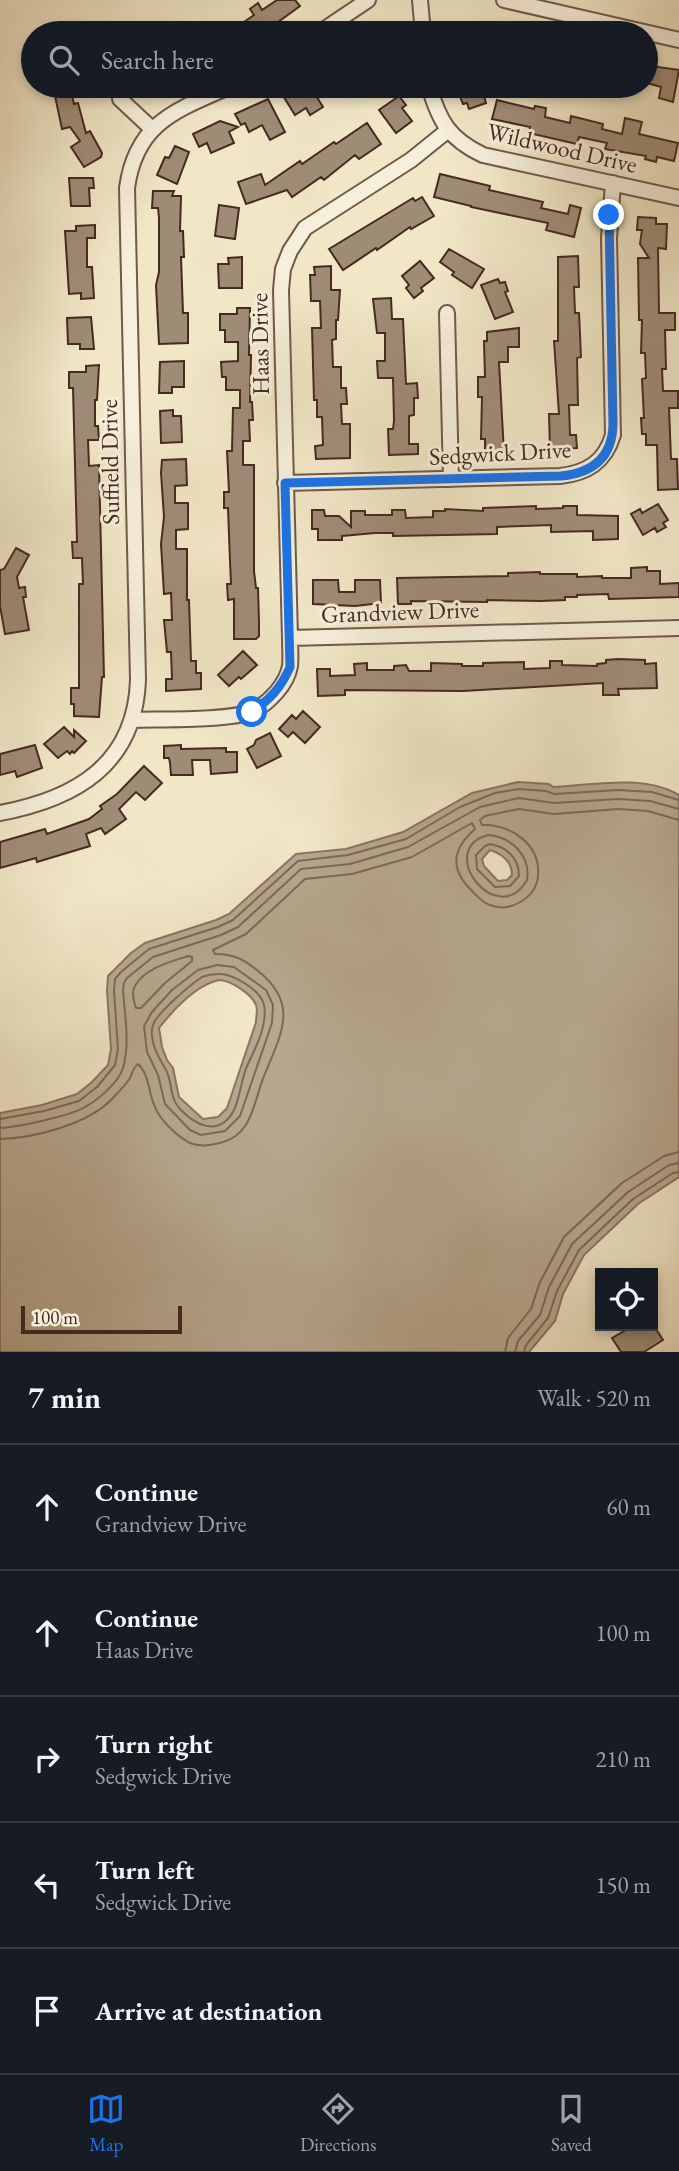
<!DOCTYPE html>
<html lang="en">
<head>
<meta charset="utf-8">
<style>
	:root { --surface:#171b24; --page:#242831; --text:#f1f3f6; --muted:#9ea1a6; --line:#363941; --accent:#1a73e8 }
	body { margin:0; font-family:"EB Garamond",serif; background:var(--page); color:var(--text) }
	.controls { position:absolute; right:21px; bottom:21px; display:grid; overflow:hidden; border-radius:0px; box-shadow:0 4px 10px #0003 }
	.controls button { width:63px; height:63px; display:grid; place-items:center; padding:0; border:0; border-bottom:2px solid var(--line); background:var(--surface); color:var(--text); font:35px sans-serif }
	.scale { position:absolute; left:21px; bottom:18px; width:161px; box-sizing:border-box; padding-left:7px; border:4px solid #462a20; border-top:0; font-size:19px; line-height:24px; white-space:nowrap; color:#462a20; -webkit-text-stroke:5px #f6efdb; paint-order:stroke }
	.stop { position:absolute; width:21px; height:21px; margin:-16px; border:5px solid #1a73e8; border-radius:50%; background:#fff }
	.stop.end { background:#1a73e8; border-color:#fff; box-shadow:0 2px 7px #0008 }
	.list { margin:0; padding:0; list-style:none }
	h2 { display:flex; justify-content:space-between; align-items:center; height:91px; margin:0; padding:0 28px; font-size:30px }
	h2 small { font-size:23px; font-weight:400; color:var(--muted) }
	.list li { display:grid; grid-template-columns:46px 1fr auto; gap:21px; align-items:center; box-sizing:border-box; height:126px; padding:0 28px; border-top:2px solid var(--line) }
	.list b { display:block; font-size:26px; white-space:nowrap }
	.list p { margin:0; font-size:23px; white-space:nowrap; color:var(--muted) }
	.list em { font-size:23px; font-style:normal; color:var(--muted) }
	.icon { flex:none; width:38px; height:38px; fill:none; stroke:currentColor; stroke-width:2; stroke-linecap:round; stroke-linejoin:round }
	.map { position:relative; flex:none; width:679px; height:1352px; overflow:hidden }
	.search { position:absolute; background:var(--surface); box-shadow:0 4px 10px #0003; left:21px; right:21px; top:21px; height:77px; display:flex; align-items:center; gap:18px; box-sizing:border-box; padding:0 24px; border-radius:38px; color:var(--muted); font-size:26px }
	.sheet { height:721px; background:var(--surface) }
	nav { display:flex; justify-content:space-around; align-items:center; box-sizing:border-box; height:98px; border-top:2px solid var(--line); background:var(--surface); font-size:19px; color:var(--muted) }
	nav a { display:grid; justify-items:center; gap:4px }
	nav .on { color:var(--accent) }
	.map>svg:first-child { display:block }
</style>
</head>
<body>
<div class="map">
<svg width="679" height="1352" viewBox="0 0 679 1352">
	<rect width="100%" height="100%" fill="#f1e7c7"/>
	<filter id="stains"><feTurbulence type="fractalNoise" baseFrequency=".00286" numOctaves="4"/><feColorMatrix values="0 0 0 0 .2 0 0 0 0 .09 0 0 0 0 .02 0 0 0 .5 -.17"/></filter>
	<radialGradient id="worn" r=".72"><stop offset=".6" stop-color="#630" stop-opacity="0"/><stop offset="1" stop-color="#630" stop-opacity=".3"/></radialGradient>
	<!-- water -->
	<path fill="#b7a78e" stroke="#8a7562" stroke-width="2" fill-rule="evenodd" d="M518,782l31,2 4,3c39,-2 91,-13 126,8v382l-41,27 -54,51 -21,39 -8,27 -26,31h-529v-239l42,-8 35,-11 15,-12 16,-17 3,-16 -4,-58 1,-15 23,-23 14,-10 71,-23 13,-6 67,-60 50,-5 57,-17 69,-39zM490,850c12,4 22,11 22,25l-5,5 -9,1 -14,-15 -2,-7zM219,980c11,0 33,14 37,25 2,5 0,12 0,17l-29,86 -9,9 -15,2 -24,-22 -6,-29 -6,-8 -5,-13 -3,-19c15,-19 37,-43 60,-48z"/>
	<g fill="none" stroke-linecap="round" stroke-linejoin="round">
		<!-- shore -->
		<path stroke="#7e6857" stroke-width="2" d="M488,835c24,2 43,21 39,45 -29,51 -93,-30 -39,-45z
			M490,844c17,3 29,14 29,32l-9,10 -15,1 -18,-18 -1,-14 9,-9z
			M188,956l4,1v4l-27,22 -24,25h-5c-2,-6 -5,-16 -1,-22 10,-18 35,-24 53,-30z
			M217,965l17,2 32,23 7,15 -1,18 -32,93 -15,15 -24,4 -11,-5 -25,-26 -7,-29 -11,-23 -3,-26 8,-14 20,-22 26,-20z
			M218,974c14,-1 43,16 46,31 4,20 -9,44 -17,61 -6,13 -7,34 -14,46 -15,25 -38,13 -53,-3 -11,-12 -7,-25 -14,-39 -7,-12 -18,-30 -13,-45 3,-11 38,-41 49,-48 5,-2 11,-3 16,-3z
			M0,1119l44,-8 35,-10 18,-14 18,-22 3,-16 -4,-58 1,-12 6,-7 28,-23 69,-22 15,-7 65,-59 50,-6 58,-16 54,-32 35,-14 24,-4 27,2 8,3 64,-4 34,2 27,8
			M0,1128c18,-1 70,-12 85,-21 13,-7 34,-25 38,-39 7,-24 2,-52 0,-77l1,-8 3,-5 26,-21 68,-22 17,-8 63,-58 49,-5 58,-17 72,-40 39,-9 35,5 64,-4 32,2 29,8
			M0,1139c35,-1 88,-15 112,-40 6,-7 14,-14 18,-21 3,-6 3,-10 8,-14 12,11 10,29 17,43 5,13 21,28 33,35 10,5 21,4 32,1 33,-8 33,-40 44,-67 17,-42 36,-72 -6,-105 -14,-12 -25,-17 -43,-17l-2,-4 33,-16 59,-55 47,-5 60,-17 60,-34 3,6c-24,21 -25,41 -2,63 5,5 10,11 17,13 20,8 46,-7 48,-29 3,-32 -28,-52 -56,-51l-2,-5 5,-4 34,-7 35,5 64,-5 30,2 31,9
			M505,1352l3,-14 23,-29 9,-27 24,-45 58,-54 42,-27 15,-4
			M515,1352l3,-11 22,-26 9,-28 23,-43 56,-52 41,-27 10,-2
			M524,1352l2,-7 22,-27 9,-27 22,-41 54,-51 40,-26 6,-1"/>
	</g>
	<!-- building -->
	<path fill="#9f8c77" stroke="#462a20" stroke-width="2" d="M277,0h18l5,6 -37,27h-35l26,-18 -4,-6 8,-6 4,7z
		M651,66l28,4 -6,32 -14,-4 2,-11 -14,-4z
		M295,86h15l13,21 -13,8 -4,-7 -11,7 -13,-21z
		M456,86h23l1,10h4l2,7 -17,6 -2,-6 -4,1z
		M71,91l3,13 4,-1 8,30 4,-2 12,22 -1,4 -17,10 -13,-20 9,-6 -10,-14 -8,2 -7,-33z
		M399,96l7,9 -4,3 10,13 -16,12 -17,-23z
		M268,99l17,33 -15,8 -8,-15 -13,7 -4,-9 -4,2 -6,-11z
		M497,100l37,9 1,-3 11,2 -1,9 25,6 1,-7 32,8 -1,5 20,5 3,-16 17,4 -3,12 39,9 -4,18 -17,-4 -1,5 -11,-3 1,-3 -41,-7 2,-6 -28,-6 -2,7 -48,-11 1,-6 -38,-8z
		M220,121l18,6 -9,5 5,11 -23,10 -4,-10 -8,4 -6,-13z
		M367,123l14,21 -22,15 -4,-4 -31,25 -3,-3 -29,20 -5,-7 -41,14 -8,-22 23,-8 4,11 35,-24 2,3 32,-22 2,2z
		M175,146l14,6 -12,32 -20,-9 8,-18 4,1z
		M440,174l50,12 -1,4 54,12 -2,6 27,6 2,-9 11,3 -7,29 -28,-7 2,-7 -77,-16v-1l-37,-9z
		M69,178h24l1,10h-5l1,18h-19z
		M153,191h21l-2,5h9l-1,35h3l1,26h-3l2,56h5v30l-29,1 -3,-59 3,-13v-54l-1,-10h-6z
		M422,197l12,19 -23,13 -1,-2 -33,23 -1,-2 -33,22 -14,-21 84,-51 2,3z
		M219,205l20,3 -4,31 -20,-3z
		M638,217l18,1v6h11l-1,25 -8,-1 1,65h16v17h-10l1,39h-4l1,22h15v17h-9l2,51h6l1,30 -20,1 -1,-45h-11v-11h-4l-1,-16h3l-2,-39 4,-1 -1,-25h-4l1,-33h-3l-1,-62h11l-9,-14 2,-14h-5z
		M95,225v13h-8v29h5l2,31 -13,1v-6l-12,1 -4,-63h11v-5z
		M449,249l35,20 -12,19 -20,-13 2,-3 -14,-10z
		M578,256l1,31h-5l1,26h4l1,21 1,23 -4,1 1,47h-9l1,30h6l1,13 -27,1 -1,-35h10l-5,-73h4v-84z
		M242,257v31h-23l-1,-24h11l-1,-6z
		M420,261l14,17 -13,10 2,3 -9,7 -8,-10 3,-3 -7,-9z
		M331,266v24h9l-2,30h-2v19l-4,1 1,27h8v21h5l1,16h-6l1,20h8v34l-34,1 -1,-13 8,-1 -1,-28h-5v-17h-3l-2,-72h9l-1,-27h-9l-1,-26h5l-1,-8z
		M498,279l2,4 5,-1 3,9 -3,1 8,20 -18,7 -14,-34z
		M391,298l1,21h11l3,65 11,-1 1,15h-4v17l-5,1v28h9v10l-29,1 -1,-26h5l1,-8 -1,-43h-15l-1,-17h8v-28h-8l-4,-34z
		M237,308h13l-1,47h2l-1,47h2l1,18h-4l1,21h-7v24h11v106l2,17h2l1,34v14l-3,3h-22v-40l-6,1 -1,-16h4l-1,-23 -2,-53h-4v-16h5l-2,-41h5l1,-43h7v-18h-14v-13h-4l-1,-15 17,-1v-19h-13v-12h-5v-16h17z
		M91,317l3,32h-14v-5h-12l-1,-26z
		M519,328v19h-11v15h-9l5,91 -19,1v-15h-4l1,-42h-4v-20h7l-1,-36h3v-9z
		M184,361v26h-12v6h-13l1,-31z
		M99,365l-2,35h-2v26h3l1,14h-11l1,26 10,-1 5,212h-2l-3,40 -25,-1v-12h-3v-16h8v-104h4l-1,-26h-9l-1,-16h5l-4,-154h-4v-16h17v-6z
		M173,410v6h8l1,26 -21,1 -1,-32z
		M186,459l1,26 -12,1v17h13v26l-12,1v19h11v51h2l2,61h5v12h5v16l-35,2v-12h6l-1,-27h-4l-3,-32h8l-1,-27 -7,1 -3,-50 3,-27 -3,-44 1,-13z
		M658,504l10,16 -5,3 3,4 -9,5 -2,-4 -12,7 -12,-21 9,-5 2,4z
		M536,506v3l27,-1v-2h14v9l41,1v23l-25,1v-9l-42,1v-7l-54,2v7l-104,2v-3h-18l-33,3v4h-24v-11h-6v-19h12l1,6h14l12,11v-16h14v4h27v-5h13l1,8 27,-1v-6h12v-2l38,2v-3z
		M16,548l13,7 -12,22 2,11 6,-1 1,10h-3l6,33 -24,4 -5,-28v-36l4,-1z
		M647,567v4h13v13l19,-1v14l-70,2 -1,-5 -31,1v2h-12v3l-24,1 -54,-1v2l-76,-1v3h-13l-1,-26 111,-2v-3l32,-1v2h37v3l25,-1v2h29v-10z
		M313,580h25l1,12h16v-12h25l1,23 -26,3 -42,-2z
		M243,651l14,14 -16,14 -2,-2 -10,9 -11,-11z
		M618,659l27,1v4l11,-1 1,25 -39,1 1,6h-16v-12l-140,8 -118,-1v5l-27,1 -1,-27h13v7l25,-1 -1,-11 13,-1v7h27v-4l12,-1 3,6h22v-8l31,1v2h21v-3l41,-1v7l26,-1v-7h12v4l35,1v-2l9,-1v-3z
		M303,711l17,16 -15,16 -12,-11 -5,5 -9,-8 13,-14 4,4z
		M64,727l10,10v-7l12,11 -12,12 -2,-2 -2,3 -3,-3 -9,7 -14,-14z
		M270,733l11,23 -24,12 -10,-19 7,-4 2,-5z
		M35,745l7,23 -25,9 -2,-6 -15,4v-21z
		M181,745v4l45,-1v4h11v20l-26,2 -1,-14h-18l1,15h-22l-1,-12 -1,-5h-5v-12z
		M144,766l18,17 -17,17 -9,-8 -17,17 7,10 -21,15 -4,-6 -15,6 4,12 -53,16 -1,-4 -36,10v-26l45,-13 2,5 42,-15 13,-10 -2,-3 17,-12z
		M633,1326h21l9,14 -19,12h-23l-9,-14z"/>
	<g fill="none" stroke-linecap="round" stroke-linejoin="round">
		<defs>
			<path id="minor" d="M420,0l3,33
				M504,0l175,40
				M319,33l49,-33
				M429,86c10,35 20,53 54,69l196,43
				M120,99l31,29
				M447,313l4,166
				M285,483l275,-7c27,-3 45,-14 53,-41l-4,-197 4,-55
				M290,638l-9,-348 2,-21 7,-18 15,-23 106,-68 36,-29
				M132,720c28,-1 99,1 121,-9 16,-8 34,-27 37,-45 1,-9 0,-19 0,-28l389,-10
				M0,813c75,-14 135,-48 138,-133l-11,-492c9,-66 50,-78 104,-102"/>
		</defs>
		<!-- minor casing -->
		<use href="#minor" stroke="#71594a" stroke-width="18"/>
		<!-- minor -->
		<use href="#minor" stroke="#f6efdb" stroke-width="14"/>
	</g>
	<g fill="none" stroke-linecap="round" stroke-linejoin="round">
		<!-- route -->
		<path stroke="#1a73e8" stroke-width="9" d="M252,712c18,-13 29,-24 38,-45l-5,-184 276,-7c31,-3 51,-18 52,-51l-4,-210"/>
	</g>
	<g text-anchor="middle" stroke-width="6" stroke-linejoin="round" paint-order="stroke">
		<!-- street labels -->
		<g font-size="24" fill="#462a20" stroke="#f6efdb">
			<text transform="translate(562 148) rotate(13)" y="8">Wildwood Drive</text>
			<text transform="translate(260 344) rotate(-91)" y="8">Haas Drive</text>
			<text transform="translate(500 453) rotate(-3)" y="8">Sedgwick Drive</text>
			<text transform="translate(110 462) rotate(-91)" y="8">Suffield Drive</text>
			<text transform="translate(400 612) rotate(-2)" y="8">Grandview Drive</text>
		</g>
	</g>
	<rect width="100%" height="100%" filter="url(#stains)"/>
	<rect width="100%" height="100%" fill="url(#worn)"/>
</svg>
<div class="controls">
<button><svg class="icon" aria-label="locate" viewBox="0 0 24 24"><circle cx="12" cy="12" r="6"/><path d="M12 2v4M12 18v4M2 12h4M18 12h4"/></svg></button>
</div>
<div class="scale">100 m</div>
<div class="stop" style="left:252px;top:712px"></div>
<div class="stop end" style="left:609px;top:215px"></div>
<div class="search"><svg class="icon" aria-label="search" viewBox="0 0 24 24"><circle cx="10" cy="10" r="6"/><path d="M15 15l6 6"/></svg>Search here</div>
</div>
<section class="sheet">
<h2>7 min<small>Walk · 520 m</small></h2>
<ul class="list">
<li><svg class="icon" aria-label="ahead" viewBox="0 0 24 24"><path d="M12 20V5M6 11l6-6 6 6"/></svg><div><b>Continue</b><p>Grandview Drive</p></div><em>60 m</em></li>
<li><svg class="icon" aria-label="ahead" viewBox="0 0 24 24"><path d="M12 20V5M6 11l6-6 6 6"/></svg><div><b>Continue</b><p>Haas Drive</p></div><em>100 m</em></li>
<li><svg class="icon" aria-label="right" viewBox="0 0 24 24"><path d="M7 20v-9h11M14 6l5 5-5 5"/></svg><div><b>Turn right</b><p>Sedgwick Drive</p></div><em>210 m</em></li>
<li><svg class="icon" aria-label="left" viewBox="0 0 24 24"><path d="M17 20v-9H6M10 6l-5 5 5 5"/></svg><div><b>Turn left</b><p>Sedgwick Drive</p></div><em>150 m</em></li>
<li><svg class="icon" aria-label="arrive" viewBox="0 0 24 24"><path d="M6 21V4h12l-3 4 3 4H6"/></svg><div><b>Arrive at destination</b></div></li>
</ul>
</section>
<nav>
<a class="on"><svg class="icon" aria-label="map" viewBox="0 0 24 24"><path d="M3 6l6-2 6 2 6-2v14l-6 2-6-2-6 2zM9 4v14M15 6v14"/></svg>Map</a>
<a><svg class="icon" aria-label="directions" viewBox="0 0 24 24"><path d="M12 3l9 9-9 9-9-9zM9 14v-3h6M13 9l2 2-2 2"/></svg>Directions</a>
<a><svg class="icon" aria-label="saved" viewBox="0 0 24 24"><path d="M7 4h10v16l-5-4-5 4z"/></svg>Saved</a>
</nav>
</body>
</html>
